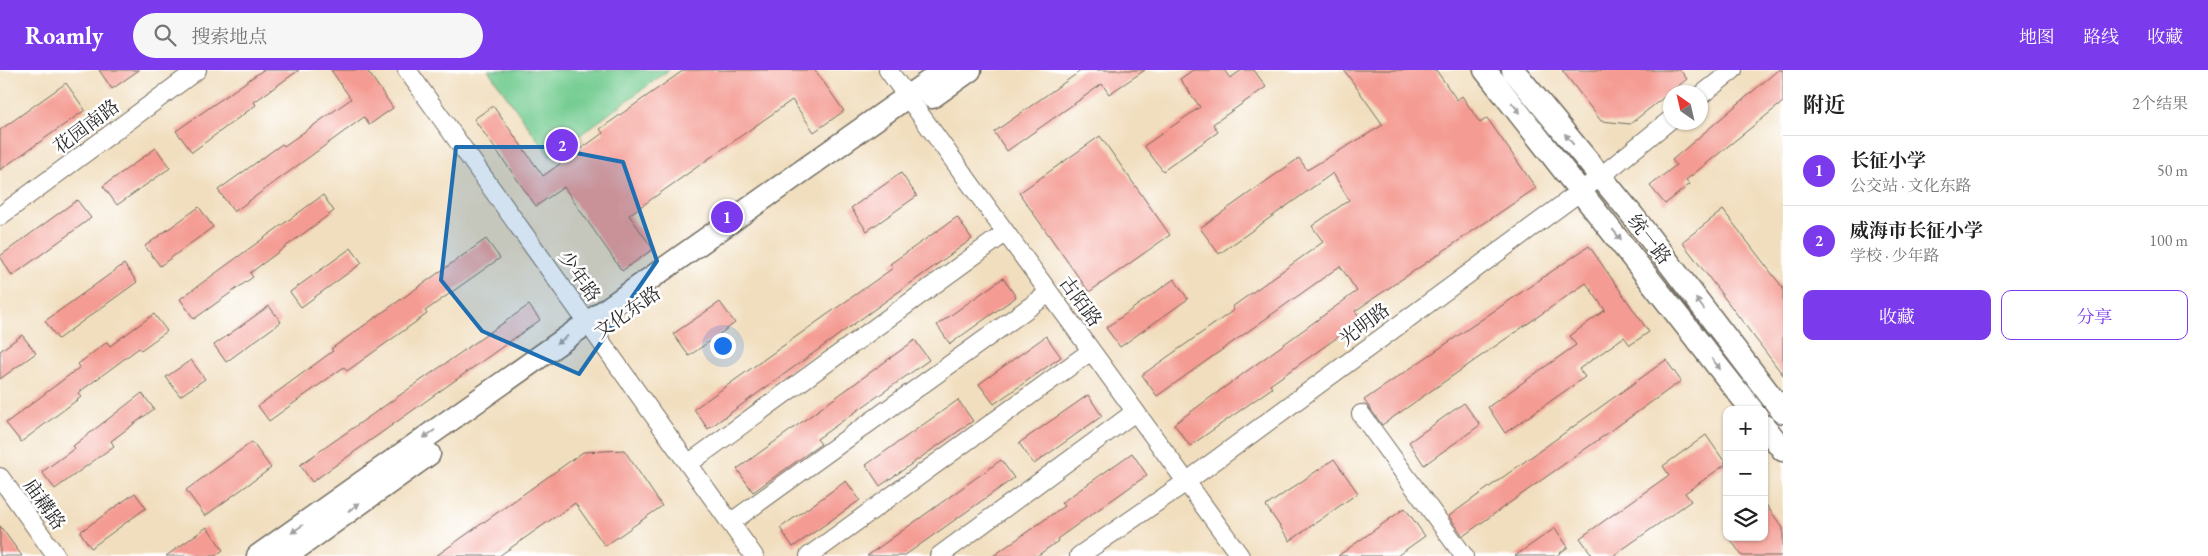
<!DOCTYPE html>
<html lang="zh">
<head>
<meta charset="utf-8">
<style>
	:root { --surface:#fff; --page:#f6f6f6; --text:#222; --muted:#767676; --line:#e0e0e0; --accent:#7c3aed }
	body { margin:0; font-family:"EB Garamond","Noto Serif SC",serif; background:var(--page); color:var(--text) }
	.controls { position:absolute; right:15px; bottom:15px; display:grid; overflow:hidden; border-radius:10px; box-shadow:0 1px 4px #0004 }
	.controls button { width:45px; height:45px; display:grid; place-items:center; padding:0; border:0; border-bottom:1px solid var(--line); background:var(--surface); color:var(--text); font:25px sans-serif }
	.compass { position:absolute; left:1663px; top:15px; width:45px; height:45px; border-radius:50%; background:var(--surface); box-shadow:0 1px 4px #0004; rotate:326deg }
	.you { position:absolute; left:722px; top:275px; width:18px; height:18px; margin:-12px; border:4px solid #fff; border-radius:50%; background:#1a73e8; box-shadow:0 0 0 8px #1a73e833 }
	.badge { display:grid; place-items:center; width:32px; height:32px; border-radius:50%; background:var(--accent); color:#fff; font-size:16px; font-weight:700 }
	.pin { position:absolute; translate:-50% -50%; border:2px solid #fff; box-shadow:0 1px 5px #0006 }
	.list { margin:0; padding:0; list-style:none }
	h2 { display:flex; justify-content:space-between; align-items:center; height:65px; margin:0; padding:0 20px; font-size:21px }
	h2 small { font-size:16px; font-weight:400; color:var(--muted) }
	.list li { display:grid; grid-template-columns:32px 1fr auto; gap:15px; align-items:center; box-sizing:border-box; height:70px; padding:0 20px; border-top:1px solid var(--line) }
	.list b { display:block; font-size:19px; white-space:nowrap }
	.list p { margin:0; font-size:16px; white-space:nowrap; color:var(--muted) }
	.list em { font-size:16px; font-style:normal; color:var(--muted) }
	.actions { display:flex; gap:10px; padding:15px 20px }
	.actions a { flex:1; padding:11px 0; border:1px solid var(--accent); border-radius:10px; text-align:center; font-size:18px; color:var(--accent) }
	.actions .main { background:var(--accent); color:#fff }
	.icon { flex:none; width:28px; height:28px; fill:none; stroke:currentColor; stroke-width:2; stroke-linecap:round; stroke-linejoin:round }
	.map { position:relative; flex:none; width:1783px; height:486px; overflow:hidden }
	header { display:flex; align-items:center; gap:30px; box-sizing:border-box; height:70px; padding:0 25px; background:var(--accent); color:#fff }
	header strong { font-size:24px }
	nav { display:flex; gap:28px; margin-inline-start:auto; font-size:18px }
	.search { width:350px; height:45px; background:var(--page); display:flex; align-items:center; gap:12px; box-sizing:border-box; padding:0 18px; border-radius:28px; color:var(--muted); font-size:19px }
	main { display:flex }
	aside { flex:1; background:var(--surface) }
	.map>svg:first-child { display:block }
</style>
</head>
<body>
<header>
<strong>Roamly</strong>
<div class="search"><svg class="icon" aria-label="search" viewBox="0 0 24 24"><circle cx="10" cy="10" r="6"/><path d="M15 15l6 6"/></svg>搜索地点</div>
<nav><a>地图</a><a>路线</a><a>收藏</a></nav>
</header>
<main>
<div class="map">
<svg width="1783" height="486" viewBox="0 0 1783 486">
	<rect width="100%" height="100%" fill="#fff"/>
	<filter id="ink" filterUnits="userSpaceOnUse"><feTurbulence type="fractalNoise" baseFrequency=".02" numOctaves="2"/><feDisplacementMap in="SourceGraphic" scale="10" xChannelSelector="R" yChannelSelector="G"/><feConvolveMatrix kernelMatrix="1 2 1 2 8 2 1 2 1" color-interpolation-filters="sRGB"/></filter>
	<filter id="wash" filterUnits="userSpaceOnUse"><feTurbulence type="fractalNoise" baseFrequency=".0096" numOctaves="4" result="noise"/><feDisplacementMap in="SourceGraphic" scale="20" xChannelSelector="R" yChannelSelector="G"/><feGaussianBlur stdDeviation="1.12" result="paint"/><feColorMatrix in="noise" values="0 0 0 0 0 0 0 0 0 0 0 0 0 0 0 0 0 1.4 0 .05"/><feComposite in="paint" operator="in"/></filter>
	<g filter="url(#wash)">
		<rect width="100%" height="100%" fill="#f1debe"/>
		<!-- green -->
		<path fill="#74cc92" stroke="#507c5e" d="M488,0h181l-119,87z"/>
		<g id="blocks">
			<!-- building -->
			<path fill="#f49b93" d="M99,0h40l-27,19z
				M263,0h36l-45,32 2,3 -64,47 -16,-21z
				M331,0h36l26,38 -24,17 -5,-8 -130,95 -16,-22 64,-46 2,2 67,-47z
				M684,0h131l29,41 -30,21 -22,-32 -163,115 24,34 -31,22 -58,-84 -28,19 -62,-87 19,-13 50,70 60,-43 -3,-4z
				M1082,0h63l-36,24 -7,-10 -95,67 -13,-19z
				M1193,0h31l6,8 12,-8h12l12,17 -53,37 5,8 -55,39 -19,-25 56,-39 -20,-28z
				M1344,0h92l21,30 5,-4 18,27 7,-5 49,70 -181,123 7,9 -92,65 2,3 -82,58 -16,-22 183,-133 -17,-25 -183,130 -15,-21 92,-65 -2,-3 91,-65 -11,-16 37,-26 -16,-27 -114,81 -19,-26 99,-70 8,12 76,-45z
				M1562,0h118l7,9 -57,45 -29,-3z
				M1778,0h5v32l-97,78 4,4 -25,20 -15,-18 26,-21 -4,-5z
				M66,13l19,27 -85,60v-40z
				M1100,66l70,99 -81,57 -70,-99z
				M156,78l14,20 -53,37 -14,-19z
				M901,103l16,23 -50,35 -16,-23z
				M323,125l11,16 -84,62 3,4 -59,42 -14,-20z
				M77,130l14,18 -79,58 -12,-20z
				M199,137l14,20 -53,39 -15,-20z
				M1723,140l60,78v87l-101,-133z
				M957,147l15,22 -264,190 -14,-20 199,-141 -3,-4z
				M486,169l14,19 -75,53 2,3 -80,57 -3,-4 -75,54 -11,-15 75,-55 -2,-2z
				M1589,176l60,86 -19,13 -6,-8 -45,32 6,8 -80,56 -17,-26 88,-62 -6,-9 35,-26 -19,-27 -204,142 -18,-25z
				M351,178l11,15 -61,44 -11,-15z
				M124,194l13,18 -79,57 -13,-18z
				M1003,208l13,19 -66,47 -13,-19z
				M1174,209l14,20 -68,48 -14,-19z
				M720,232l15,21 -46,33 -16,-22z
				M529,235l11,15 -228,162 -12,-17z
				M269,236l12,16 -55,40 -12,-17z
				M154,244l13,17 -26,19 -2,-2 -61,45 3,4 -60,45 -15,-19 74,-56 -2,-3 29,-22 3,4z
				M22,265l14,18 -36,26v-28z
				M1046,266l15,21 -67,47 -15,-20z
				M915,270l14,20 -112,79 4,5 -68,48 -16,-23z
				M191,290l14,19 -25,17 -14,-19z
				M1666,290l15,21 -218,155 -14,-20z
				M142,323l12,16 -43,32 3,5 -59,43 -13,-17 33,-24 -2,-2z
				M1088,325l14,21 -68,48 -15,-21z
				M958,330l15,21 -93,65 -14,-21z
				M1464,333l16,22 -56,40 -15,-23z
				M1706,365l20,29 -41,29 6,8 -78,55h-20l-13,-18 89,-63 -6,-9z
				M252,372l19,26 -66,48 -19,-26z
				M624,380l38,56 -57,40 -30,-43 -76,53h-63l147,-104z
				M1132,383l15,22 -90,64 1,2 -21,15h-44l71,-50 -3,-3z
				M1334,389l24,34 -68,48 -24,-35z
				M1001,390l13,18 -110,78h-37z
				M846,411l14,19 -67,47 -13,-19z
				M135,423l11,15 -55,40 -11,-16z
				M1764,432l19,26v28h-41l-13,-19h35z
				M1405,438l20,28 -28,20h-59z
				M0,456l22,30h-22z
				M207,457l16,23 -8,6h-49z
				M1555,458l13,19 -12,9h-41z"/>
		</g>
	</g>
	<g filter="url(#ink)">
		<use href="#blocks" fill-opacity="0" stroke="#706a5e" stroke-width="1"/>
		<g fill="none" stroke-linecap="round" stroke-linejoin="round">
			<defs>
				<path id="minor" d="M407,0l347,486
					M888,0l352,486
					M1700,26l33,-26
					M0,146l197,-146
					M1361,344l103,142
					M688,394l317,-231
					M0,407l56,79
					M730,453l319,-230
					M809,486l282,-205
					M939,486l196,-144
					M1079,486l107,-74 414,-305 70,-57"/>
				<path id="major" d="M1485,0l267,340
					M1513,0l120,146 150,196
					M932,27l38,-27
					M1764,356l19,24
					M258,486l687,-486
					M286,486l143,-102"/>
			</defs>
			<!-- minor casing -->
			<use href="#minor" stroke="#706a5e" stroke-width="20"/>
			<!-- major casing -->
			<use href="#major" stroke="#706a5e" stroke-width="25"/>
			<!-- minor -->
			<use href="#minor" stroke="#fff" stroke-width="18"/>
			<!-- major -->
			<use href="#major" stroke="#fff" stroke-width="22"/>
		</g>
		<!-- one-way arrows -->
		<defs><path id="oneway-solid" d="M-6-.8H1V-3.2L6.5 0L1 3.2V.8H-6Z" transform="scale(1.25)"/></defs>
		<g fill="#a0a0a0">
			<use href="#oneway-solid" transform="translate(1516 38) rotate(51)"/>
			<use href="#oneway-solid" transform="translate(1569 69) rotate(-129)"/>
			<use href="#oneway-solid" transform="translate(1617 165) rotate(52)"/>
			<use href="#oneway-solid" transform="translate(1700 234) rotate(-127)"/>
			<use href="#oneway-solid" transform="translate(562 270) rotate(145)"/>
			<use href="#oneway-solid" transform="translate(1716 294) rotate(52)"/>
			<use href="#oneway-solid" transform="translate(429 364) rotate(145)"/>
			<use href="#oneway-solid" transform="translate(354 437) rotate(-36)"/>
			<use href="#oneway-solid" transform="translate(297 459) rotate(145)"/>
		</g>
	</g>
	<!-- marked area -->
	<path fill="#1f6fb2" fill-opacity="0.2" stroke="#1f6fb2" stroke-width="4" stroke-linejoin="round" d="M456,77h89l78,15 34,99 -78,113 -97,-43 -41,-51z"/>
	<g text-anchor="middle" stroke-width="5" stroke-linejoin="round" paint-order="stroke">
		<!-- street labels -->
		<g font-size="19" fill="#2b2b2b" stroke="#fff">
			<text transform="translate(86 56) rotate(-37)" y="7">花园南路</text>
			<text transform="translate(1650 169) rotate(52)" y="7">统一路</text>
			<text transform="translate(580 206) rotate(55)" y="7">少年路</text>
			<text transform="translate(1081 231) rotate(54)" y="7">古陌路</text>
			<text transform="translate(627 242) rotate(-35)" y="7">文化东路</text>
			<text transform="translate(1364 254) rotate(-37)" y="7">光明路</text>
			<text transform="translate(45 434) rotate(55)" y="7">庙耩路</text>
		</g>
	</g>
</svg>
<div class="controls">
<button>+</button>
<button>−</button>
<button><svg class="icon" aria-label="layers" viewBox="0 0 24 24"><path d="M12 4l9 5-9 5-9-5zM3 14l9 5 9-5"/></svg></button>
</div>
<svg class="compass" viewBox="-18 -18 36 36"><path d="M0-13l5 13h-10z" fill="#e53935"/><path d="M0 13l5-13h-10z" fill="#767676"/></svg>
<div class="you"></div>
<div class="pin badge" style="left:727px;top:147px">1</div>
<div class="pin badge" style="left:562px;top:75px">2</div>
</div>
<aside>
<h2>附近<small>2个结果</small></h2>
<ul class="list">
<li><span class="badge">1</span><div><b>长征小学</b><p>公交站 · 文化东路</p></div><em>50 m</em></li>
<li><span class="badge">2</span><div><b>威海市长征小学</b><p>学校 · 少年路</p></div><em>100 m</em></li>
</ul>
<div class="actions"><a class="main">收藏</a><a>分享</a></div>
</aside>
</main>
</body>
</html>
